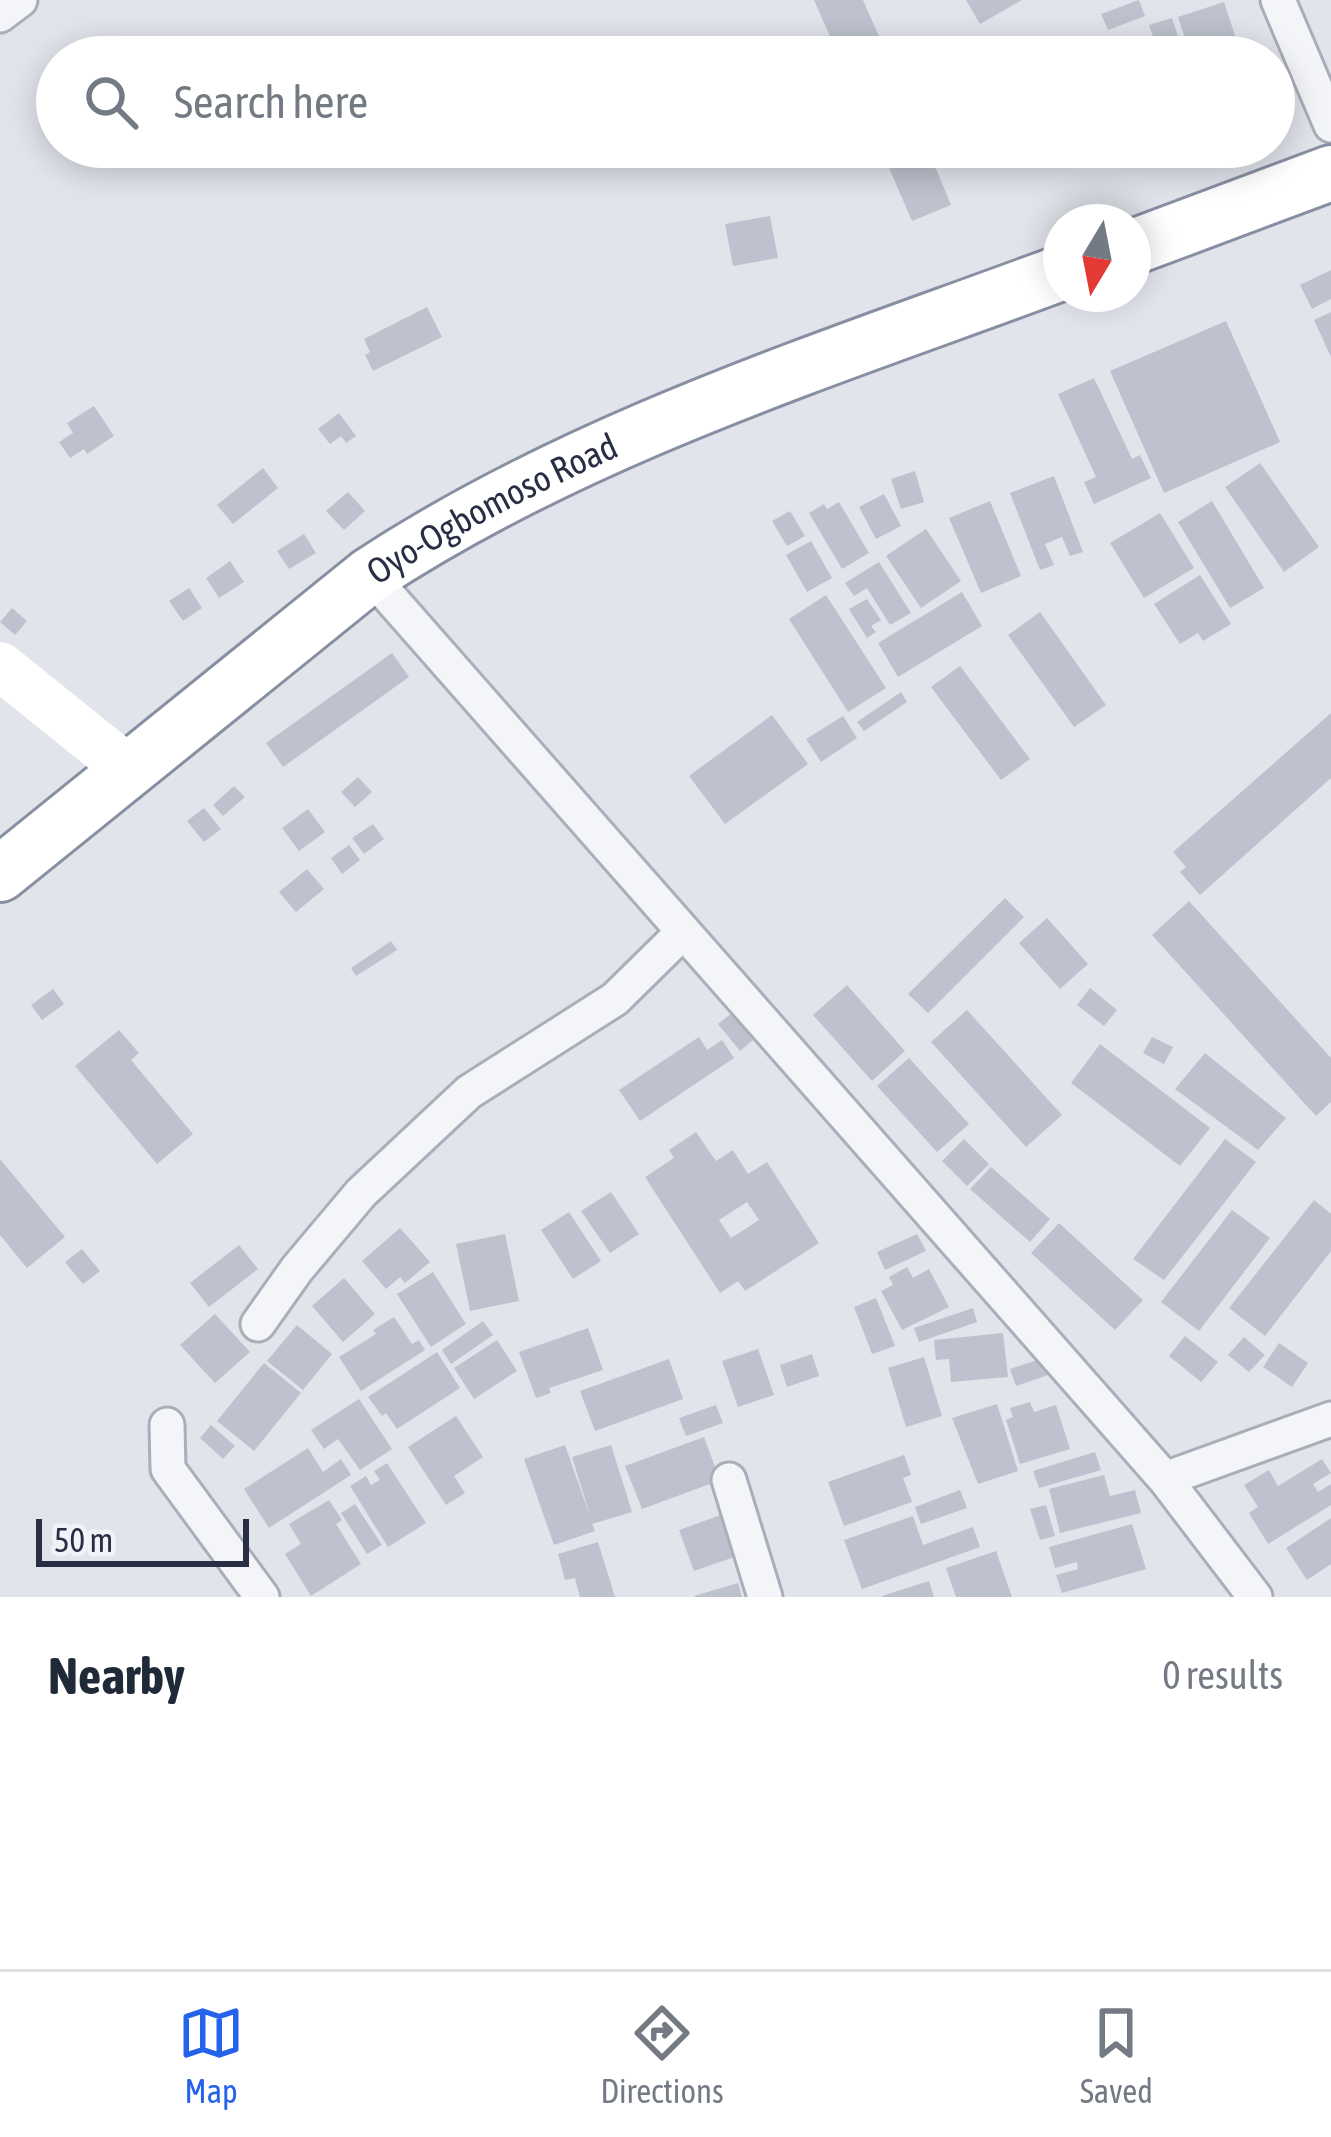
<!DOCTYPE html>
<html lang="en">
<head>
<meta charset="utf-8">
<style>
	:root { --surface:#fff; --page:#f2f2f3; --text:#1f2937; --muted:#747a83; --line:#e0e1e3; --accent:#2563eb }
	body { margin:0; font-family:"Asap Condensed",sans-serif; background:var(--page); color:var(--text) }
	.compass { position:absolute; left:1043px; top:204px; width:108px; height:108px; border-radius:50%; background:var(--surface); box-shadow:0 6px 30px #0003; rotate:190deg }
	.scale { position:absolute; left:36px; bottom:30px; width:213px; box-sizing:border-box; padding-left:12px; border:6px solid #282f44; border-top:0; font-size:33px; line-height:42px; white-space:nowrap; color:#282f44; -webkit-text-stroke:9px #f1f3f8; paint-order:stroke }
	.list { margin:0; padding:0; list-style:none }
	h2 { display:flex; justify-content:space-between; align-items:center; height:156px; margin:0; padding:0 48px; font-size:51px }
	h2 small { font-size:39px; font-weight:400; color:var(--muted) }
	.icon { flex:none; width:66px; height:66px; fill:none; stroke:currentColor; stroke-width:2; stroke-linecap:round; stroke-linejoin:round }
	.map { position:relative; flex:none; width:1331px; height:1597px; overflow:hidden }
	.search { position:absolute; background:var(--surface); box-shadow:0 6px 30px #0003; left:36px; right:36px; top:36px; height:132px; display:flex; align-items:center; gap:30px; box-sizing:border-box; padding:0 42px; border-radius:66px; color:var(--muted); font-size:45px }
	.sheet { height:372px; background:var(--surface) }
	nav { display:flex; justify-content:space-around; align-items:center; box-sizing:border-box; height:168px; border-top:3px solid var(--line); background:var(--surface); font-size:33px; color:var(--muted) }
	nav a { display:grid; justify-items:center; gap:6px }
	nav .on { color:var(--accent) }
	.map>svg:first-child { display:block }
</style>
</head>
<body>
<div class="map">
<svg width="1331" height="1597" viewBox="0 0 1331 1597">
	<rect width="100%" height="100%" fill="#e1e4eb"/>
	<!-- building -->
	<path fill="#bec2ce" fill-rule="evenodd" d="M814,0h49l25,57h-49z
		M966,0h56l-42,24z
		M1139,0l6,16 -37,14 -7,-16z
		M1224,2l18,55h-51l-13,-40z
		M1172,18l13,39h-47l-2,-6 20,-6 -7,-20z
		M880,147h47l24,58 -39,16z
		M770,216l8,42 -45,8 -8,-42z
		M1331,270v29l-19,10 -12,-24z
		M427,307l15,30 -69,34 -8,-16 5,-3 -6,-13z
		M1331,312v45l-17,-37z
		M1226,321l54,121 -116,51 -54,-122z
		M1094,378l38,81 8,-4 11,23 -57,26 -10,-22 12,-5 -38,-83z
		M94,406l20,30 -27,18 -3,-5 -14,9 -11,-16 14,-9 -6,-10z
		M339,413l17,23 -10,7 -5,-7 -11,8 -12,-15z
		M1260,463l59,84 -35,25 -59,-85z
		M263,468l15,20 -45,36 -16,-19z
		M915,471l9,31 -23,7 -10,-30z
		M1054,476l29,76 -13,4 -8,-19 -17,7 9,21 -14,5 -30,-77z
		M348,492l17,19 -21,19 -18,-19z
		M884,494l17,32 -25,13 -17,-32z
		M990,501l31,75 -40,17 -32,-75z
		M1212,501l52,87 -34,20 -52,-86z
		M839,502l30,51 -27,16 -33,-56 15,-9 3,5z
		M790,511l15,25 -18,10 -15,-25z
		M1160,513l34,55 -50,30 -34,-55z
		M926,529l35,52 -40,27 -35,-52z
		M304,534l12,19 -27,16 -12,-18z
		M811,541l21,37 -25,14 -21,-37z
		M230,561l14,21 -25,16 -13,-20z
		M879,562l32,51 -21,12 -23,-37 -13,8 -9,-13z
		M1200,575l31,49 -28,17 -5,-8 -18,11 -26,-40z
		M189,588l13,20 -19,13 -14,-20z
		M962,592l20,34 -84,51 -20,-34z
		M826,595l60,93 -38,24 -59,-93z
		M867,599l14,21 -10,6 5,6 -9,6 -18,-29z
		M12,608l15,13 -12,14 -15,-13z
		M1040,612l66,93 -32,22 -66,-92z
		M392,653l17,24 -126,90 -17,-24z
		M960,666l70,93 -29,21 -70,-93z
		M901,692l6,10 -43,29 -7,-9z
		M1331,713v65l-131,117 -20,-23 6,-5 -13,-15z
		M772,715l36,49 -83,60 -36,-48z
		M843,716l14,22 -36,24 -15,-23z
		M358,777l14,15 -17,15 -14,-15z
		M234,786l11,11 -22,19 -10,-11z
		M204,808l17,21 -17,13 -17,-21z
		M308,809l17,23 -26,19 -17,-23z
		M373,824l11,15 -20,15 -12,-16z
		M349,845l11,15 -18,14 -11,-16z
		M307,869l17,20 -28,23 -17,-20z
		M1005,898l19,19 -96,96 -20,-19z
		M1189,901l142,157v44l-15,14 -164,-181z
		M1047,918l41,46 -28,25 -41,-46z
		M391,941l6,9 -41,26 -5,-8z
		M847,985l58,66 -33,30 -59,-66z
		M1090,988l27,22 -13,16 -27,-21z
		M53,989l11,15 -22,16 -11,-15z
		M967,1010l95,105 -36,32 -95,-105z
		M732,1013l21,27 -13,11 -22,-27z
		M119,1030l20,23 -8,7 62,74 -36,30 -82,-98z
		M699,1037l8,13 15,-10 12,18 -94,63 -21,-31z
		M1152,1037l21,10 -9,17 -21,-11z
		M1100,1044l110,84 -30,38 -109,-83z
		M1205,1053l81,65 -28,32 -83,-61z
		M909,1058l60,66 -32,28 -60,-66z
		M696,1132l20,29 17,-11 15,24 19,-12 52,81 -74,48 -7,-10 -18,12 -75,-116 29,-19 -5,-8zM747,1202l12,18 -28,18 -12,-18z
		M964,1139l25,25 -22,22 -25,-25z
		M1225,1139l31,23 -92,118 -31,-21z
		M0,1159l65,78 -38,31 -27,-33z
		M991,1167l59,52 -20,23 -60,-53z
		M611,1192l28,42 -29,19 -29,-42z
		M1314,1200l17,14v37l-66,85 -36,-28z
		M1232,1210l38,28 -71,93 -38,-29z
		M569,1212l32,49 -28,18 -32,-49z
		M1059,1223l84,77 -28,30 -84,-77z
		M400,1228l30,34 -25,21 -5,-6 -14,12 -24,-28z
		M505,1234l14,67 -49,10 -14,-67z
		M917,1234l9,17 -41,19 -8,-18z
		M239,1245l19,24 -49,38 -19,-24z
		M82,1249l18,22 -17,13 -18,-22z
		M907,1267l6,11 16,-9 20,38 -47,23 -21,-39 12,-6 -4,-8z
		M433,1272l33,52 -35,23 -34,-53z
		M344,1278l31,36 -32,28 -31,-36z
		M876,1298l19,48 -23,8 -18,-47z
		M973,1308l4,14 -58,20 -5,-14z
		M215,1314l35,38 -35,31 -35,-38z
		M394,1317l18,27 7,-4 6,10 -64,41 -22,-34 37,-23 -3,-4z
		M483,1321l10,14 -42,29 -9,-14z
		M297,1325l35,29 -29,36 -36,-29z
		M588,1328l15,42 -54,18 2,5 -15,5 -17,-46z
		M1003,1333l5,44 -57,5 -2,-23 -13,1 -2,-20z
		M1185,1336l33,26 -17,20 -32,-26z
		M1244,1337l21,18 -16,17 -21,-17z
		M497,1340l20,31 -43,28 -20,-31z
		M1279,1343l29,20 -16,24 -29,-20z
		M758,1349l16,46 -36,12 -16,-46z
		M437,1352l23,36 -63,41 -11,-16 -4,3 -14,-19z
		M812,1354l7,22 -32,11 -7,-22z
		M924,1357l18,59 -36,11 -18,-59z
		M1046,1357l5,17 -35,12 -6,-17z
		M669,1359l14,40 -88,32 -15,-40z
		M264,1363l37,30 -47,58 -37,-30z
		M359,1399l33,50 -32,21 -22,-31 -14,10 -13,-19z
		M1030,1402l4,10 22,-7 14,44 -50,15 -14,-44 7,-3 -3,-9z
		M997,1404l21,67 -40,13 -26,-66z
		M716,1405l7,18 -37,13 -7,-18z
		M456,1416l27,41 -29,19 11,17 -19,12 -38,-58z
		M211,1425l24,21 -12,13 -23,-21z
		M704,1437l18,49 -10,3 -2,-5 -68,25 -17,-43z
		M565,1445l26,74 -19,-62 39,-12 21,67 -40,12 3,7 -41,14 -30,-86z
		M308,1448l15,24 18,-13 10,16 -82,53 -25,-39z
		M1095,1452l6,18 -62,18 -6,-17z
		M904,1455l7,20 -8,3 9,24 -68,24 -16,-44z
		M1322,1459l9,14 -18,11 5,8 13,-8v21l-63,39 -19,-31 9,-6 -14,-22 25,-15 9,16z
		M387,1463l39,60 -38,24 -38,-61 16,-10 5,9 9,-5 -6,-9z
		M1104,1475l6,21 25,-6 6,23 -81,20 -11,-44z
		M960,1490l7,18 -46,16 -6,-17z
		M329,1500l13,20 -6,4 25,40 -50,32 -26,-42 16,-10 -12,-20z
		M355,1504l27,41 -15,9 -26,-41z
		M1046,1505l9,31 -15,4 -10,-31z
		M729,1512l14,42 -49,17 -15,-41z
		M913,1516l10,29 50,-18 7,20 -118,42 -18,-49z
		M1331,1518v46l-24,16 -21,-32z
		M1132,1524l14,45 -84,24 -6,-18 22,-6 -1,-7 -22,6 -6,-21z
		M598,1542l17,55h-35l-5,-19 -10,2 -7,-26z
		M996,1551l16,46h-56l-10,-29z
		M929,1581l5,16h-52v-1z
		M738,1583l4,14h-47l-1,-1z"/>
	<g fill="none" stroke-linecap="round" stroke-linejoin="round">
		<defs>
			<path id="minor" d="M1278,0l53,125
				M0,15l20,-15
				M370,575l795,904 90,118
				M258,1324l39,-55 64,-76 108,-101 146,-93 67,-66
				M167,1425l1,44 94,128
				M1165,1479l166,-60
				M729,1480l36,117"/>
			<g id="trunk">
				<path d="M1133,247l198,-74"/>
				<path id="s1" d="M0,874l370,-299c210,-138 457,-215 691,-302"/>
			</g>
		</defs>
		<!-- minor casing -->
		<use href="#minor" stroke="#aaaeb9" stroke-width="39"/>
		<!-- trunk casing -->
		<use href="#trunk" stroke="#878fa2" stroke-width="60"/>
		<!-- minor -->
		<use href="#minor" stroke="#f4f5f8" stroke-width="33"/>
		<!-- secondary -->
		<path stroke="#fff" stroke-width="48" d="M0,666l128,103"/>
		<!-- trunk -->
		<use href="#trunk" stroke="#fff" stroke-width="54"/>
	</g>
	<g text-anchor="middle" stroke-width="9" stroke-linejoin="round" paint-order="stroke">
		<!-- street labels -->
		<g font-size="36" fill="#282f44" stroke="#f1f3f8">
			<text dy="13" stroke="none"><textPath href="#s1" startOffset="615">Oyo-Ogbomoso Road</textPath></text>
		</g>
	</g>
</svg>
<svg class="compass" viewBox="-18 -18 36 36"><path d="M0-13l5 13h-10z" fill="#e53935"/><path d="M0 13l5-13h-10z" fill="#747a83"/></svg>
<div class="scale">50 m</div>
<div class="search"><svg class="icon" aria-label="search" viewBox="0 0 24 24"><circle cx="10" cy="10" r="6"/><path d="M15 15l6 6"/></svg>Search here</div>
</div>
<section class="sheet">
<h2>Nearby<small>0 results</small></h2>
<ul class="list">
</ul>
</section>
<nav>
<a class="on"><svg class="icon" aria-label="map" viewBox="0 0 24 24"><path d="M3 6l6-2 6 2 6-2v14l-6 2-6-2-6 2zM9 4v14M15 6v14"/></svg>Map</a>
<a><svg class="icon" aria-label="directions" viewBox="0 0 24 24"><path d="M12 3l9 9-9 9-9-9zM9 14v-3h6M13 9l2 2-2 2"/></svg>Directions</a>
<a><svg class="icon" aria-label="saved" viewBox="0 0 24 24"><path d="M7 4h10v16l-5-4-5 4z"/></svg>Saved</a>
</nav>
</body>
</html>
